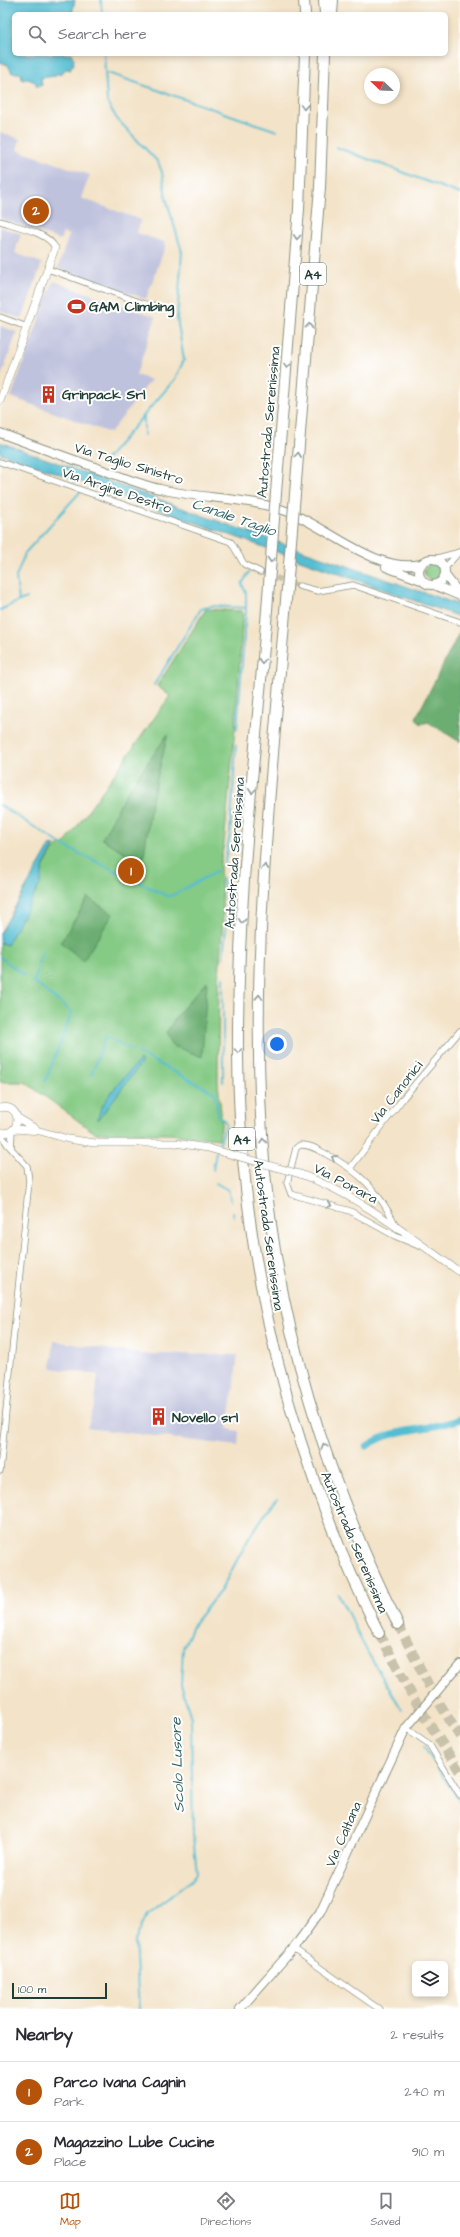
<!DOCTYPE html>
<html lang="en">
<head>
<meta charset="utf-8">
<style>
	:root { --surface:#fff; --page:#f2f2f3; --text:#2b2b33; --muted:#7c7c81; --line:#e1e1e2; --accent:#b45309 }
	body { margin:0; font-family:"Architects Daughter",sans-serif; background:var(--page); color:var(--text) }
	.controls { position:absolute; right:12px; bottom:12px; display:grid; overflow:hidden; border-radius:6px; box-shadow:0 2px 6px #0003 }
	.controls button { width:36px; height:36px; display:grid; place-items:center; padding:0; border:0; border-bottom:1px solid var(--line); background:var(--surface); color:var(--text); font:20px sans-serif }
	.compass { position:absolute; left:364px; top:68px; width:36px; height:36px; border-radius:50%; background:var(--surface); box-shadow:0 2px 6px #0003; rotate:293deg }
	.scale { position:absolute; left:12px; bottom:10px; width:95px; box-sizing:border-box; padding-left:4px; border:2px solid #1f3d34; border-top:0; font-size:11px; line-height:14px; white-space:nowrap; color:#1f3d34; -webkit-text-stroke:3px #fff; paint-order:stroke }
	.you { position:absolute; left:277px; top:1044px; width:14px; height:14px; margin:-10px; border:3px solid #fff; border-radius:50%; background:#1a73e8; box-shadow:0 0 0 6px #1a73e833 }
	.badge { display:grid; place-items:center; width:26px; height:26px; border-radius:50%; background:var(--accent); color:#fff; font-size:13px; font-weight:700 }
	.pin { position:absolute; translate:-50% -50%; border:2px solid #fff; box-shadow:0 1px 4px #0006 }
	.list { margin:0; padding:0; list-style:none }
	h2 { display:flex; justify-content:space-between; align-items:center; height:52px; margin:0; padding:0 16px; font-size:17px }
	h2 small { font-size:13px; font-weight:400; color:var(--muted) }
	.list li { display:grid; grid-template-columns:26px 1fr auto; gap:12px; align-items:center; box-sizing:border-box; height:60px; padding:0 16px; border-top:1px solid var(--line) }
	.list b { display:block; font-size:15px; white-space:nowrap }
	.list p { margin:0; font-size:13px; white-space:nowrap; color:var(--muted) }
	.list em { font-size:13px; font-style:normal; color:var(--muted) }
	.icon { flex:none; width:22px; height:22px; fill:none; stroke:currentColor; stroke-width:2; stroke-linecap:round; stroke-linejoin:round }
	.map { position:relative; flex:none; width:460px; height:2009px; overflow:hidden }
	.search { position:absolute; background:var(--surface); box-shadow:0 2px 6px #0003; left:12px; right:12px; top:12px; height:44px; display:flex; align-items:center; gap:10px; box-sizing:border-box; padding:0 14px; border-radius:6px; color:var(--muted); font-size:15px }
	.sheet { height:172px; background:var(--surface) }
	nav { display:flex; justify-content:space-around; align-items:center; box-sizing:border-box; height:56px; border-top:1px solid var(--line); background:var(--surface); font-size:11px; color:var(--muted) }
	nav a { display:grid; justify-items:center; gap:2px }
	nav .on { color:var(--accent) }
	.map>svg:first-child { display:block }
</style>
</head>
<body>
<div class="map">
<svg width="460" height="2009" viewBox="0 0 460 2009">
	<rect width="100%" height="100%" fill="#fff"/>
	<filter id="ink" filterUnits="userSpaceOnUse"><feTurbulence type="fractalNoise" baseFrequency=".025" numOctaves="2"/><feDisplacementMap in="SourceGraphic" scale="8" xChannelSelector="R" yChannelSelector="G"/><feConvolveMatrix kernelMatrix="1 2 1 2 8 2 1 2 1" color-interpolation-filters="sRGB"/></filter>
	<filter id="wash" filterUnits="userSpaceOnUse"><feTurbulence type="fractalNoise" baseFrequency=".012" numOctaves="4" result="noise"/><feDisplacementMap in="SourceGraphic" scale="16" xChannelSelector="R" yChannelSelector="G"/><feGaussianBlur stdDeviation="0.9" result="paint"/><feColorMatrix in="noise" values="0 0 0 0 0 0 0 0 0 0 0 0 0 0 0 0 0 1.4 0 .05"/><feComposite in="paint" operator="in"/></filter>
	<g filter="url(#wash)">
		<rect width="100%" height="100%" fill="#f3e3c8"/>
		<!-- industrial -->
		<path fill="#bfc2dd" d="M0,132l20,7 -3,11 73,25 -9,23 60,22 -4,13 27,9 1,5 -19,52 -88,-31 11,-33 -6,-2 -3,7 -60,-22z
			M0,227l21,7 -6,19 27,10 -20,56 -22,-8z
			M53,281l103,36 -20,58 15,5 -41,53 -99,-36z
			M0,326l17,6 -17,47z
			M54,1341l85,13 99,1 -10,74 11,2 -1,15 -151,-18 8,-24 3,-29 -47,-7z"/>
		<!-- green -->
		<path fill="#85ca85" stroke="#52845c" d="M424 572a8 8 0 1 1 16 0a8 8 0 1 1-16 0Z
			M206,609l35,2 2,2 -8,116 -11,115 -4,20 3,52 -4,61 -1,105 4,40 -3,17 -50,-5 -74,-1 -70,-51h-25v-139l54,-94 12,-7 104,-146 -13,-10z"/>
		<!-- forest -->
		<path fill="#6cae72" stroke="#467653" d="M460,631v111l-32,-20 -7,2 -5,-6z
			M168,734l-17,70 -8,59 -41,-24 24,-46z
			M88,898l25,16 -30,47 -22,-19z
			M207,981l-5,76 -31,-12 -5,-12 13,-20z"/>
		<!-- water -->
		<path fill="#55bdd2" stroke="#3a7d83" d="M0,0h75l-2,10 -2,1 3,1 -1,2h-59v40h58v2l3,3 -2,2 1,1 -1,4 -3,1 1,3 -5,-1 -7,6 -1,-2 -3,3 -14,2 1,7 -4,2 -3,-2 2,-2 -9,-4 -6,1 -1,-7h-9l-4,-8 -8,-3z
			M0,442l226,82 234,81v12l-460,-164z
			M55,845l-11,20 -4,20 -33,60 -7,-2v-10l50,-87z
			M140,1060l2,2 -44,58c-1,-16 31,-48 42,-60z"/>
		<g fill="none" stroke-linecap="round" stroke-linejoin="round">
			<!-- stream -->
			<path stroke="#55bdd2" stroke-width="2" d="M101,0l1,14
				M105,72l172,59
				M336,147l124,47
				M144,415v20
				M102,464l73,-85 9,-19 -7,-42 5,-66 -16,-54 -4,-26 -4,-10 -41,-43 -10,-17 -3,-48
				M74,483l2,-6
				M19,601l8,-3
				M0,610l19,-9 -3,-24 9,-24 56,-62
				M154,685l47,-76 11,-3 34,2
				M237,729l9,-119v-17l-4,-9 7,-12
				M0,805l64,41 103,50h4l46,-25
				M224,865l6,-31 6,-89
				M223,879l5,29 -5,50
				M0,957l25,19
				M38,965l5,-14
				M32,981l40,31 -27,70
				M34,983l4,-14
				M138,1053l77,40 3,23 6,4 2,4 -8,24
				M91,1076l15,-40 27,15
				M223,1082v-105
				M213,1170l3,-18
				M216,1183l12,7 3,11
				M233,1212l1,5
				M338,1594l30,59 34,57
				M424,1747l36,55
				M139,2009l-4,-68 12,-27 45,-34 5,-7 -4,-37 -2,-118 -10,-33 2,-37 12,-26 26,-32 28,-52 18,-27 10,-12"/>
			<!-- canal -->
			<path stroke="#55bdd2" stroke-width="7" d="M367,1446c28,-20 62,-14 93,-27"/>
		</g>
	</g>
	<g filter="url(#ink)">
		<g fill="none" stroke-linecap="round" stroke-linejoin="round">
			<!-- minor-tunnel -->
			<path stroke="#c9c2aa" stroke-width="5.5" stroke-dasharray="5.5 3" stroke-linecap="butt" d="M260,572l39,14"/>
			<!-- motorway-tunnel -->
			<path stroke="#c9c2aa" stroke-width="10" stroke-dasharray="10 5" stroke-linecap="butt" d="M398,1624l31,62 31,51
				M379,1633l35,66 46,73"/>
			<defs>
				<path id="minor" d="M0,221c15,5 50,12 55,27
					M48,269l97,35 8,1
					M0,317l27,10
					M0,462l231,80 13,22 16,8
					M434,559l26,-7
					M445,568l14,-16
					M299,586l19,5 35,-6 107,37
					M11,1148l1,-17
					M351,1167l53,-70 56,-66
					M396,1226c-16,-34 -37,-55 -70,-72 -8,-4 -16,-10 -26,-9l-4,3 -9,35 4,11 59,17 45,25 24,10
					M0,1471l29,-290 -2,-15 -19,-21 -8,-12
					M406,1728l23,16 31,51
					M293,1949l86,60"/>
				<path id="tertiary" d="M0,401l55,-153
					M0,1108c23,-6 22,30 0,24
					M18,1118l18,11
					M15,1129l25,2 28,8 27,4h80l33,5
					M300,1174c59,21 109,63 160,98"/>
				<path id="secondary" d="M0,433c34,13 69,25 103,37 19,7 38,15 57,19 41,10 86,8 126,22 41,15 90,63 135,53
					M419 572a13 13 0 1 1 26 0a13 13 0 1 1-26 0Z
					M386,567l35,13
					M445,575l14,18
					M434,585l26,11
					M240,2009l53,-60 27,-37 86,-184 54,-64"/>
				<path id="motorway" d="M304,0l1,14
					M324,0l1,14
					M332,14l1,-14
					M276,493l23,-284 6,-155
					M295,494l25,-307 5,-133
					M266,623c-12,143 -29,286 -28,430 1,202 51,400 141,580
					M284,624c-15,182 -36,366 -19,549 15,157 63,310 133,451"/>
			</defs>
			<!-- minor casing -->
			<use href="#minor" stroke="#89907e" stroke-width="7"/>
			<!-- tertiary casing -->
			<use href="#tertiary" stroke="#89907e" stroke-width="8"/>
			<!-- secondary casing -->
			<use href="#secondary" stroke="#89907e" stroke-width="10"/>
			<!-- motorway casing -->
			<use href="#motorway" stroke="#89907e" stroke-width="12"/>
			<!-- minor -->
			<use href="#minor" stroke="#fff" stroke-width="5.5"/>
			<!-- tertiary -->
			<use href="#tertiary" stroke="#fff" stroke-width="7"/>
			<!-- secondary -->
			<use href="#secondary" stroke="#fff" stroke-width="8"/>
			<!-- motorway -->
			<use href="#motorway" stroke="#fff" stroke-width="10"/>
			<defs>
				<path id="tertiary-bridge" d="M208,1148l92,26"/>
				<path id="motorway-bridge" d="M266,623l10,-130
					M284,624l11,-130"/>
			</defs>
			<!-- tertiary-bridge casing -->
			<use href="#tertiary-bridge" stroke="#89907e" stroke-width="8" stroke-linecap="butt"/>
			<!-- motorway-bridge casing -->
			<use href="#motorway-bridge" stroke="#89907e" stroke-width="12" stroke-linecap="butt"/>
			<!-- tertiary-bridge -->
			<use href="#tertiary-bridge" stroke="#fff" stroke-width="7"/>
			<!-- motorway-bridge -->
			<use href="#motorway-bridge" stroke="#fff" stroke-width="10"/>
		</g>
		<!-- one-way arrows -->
		<defs><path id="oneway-chevron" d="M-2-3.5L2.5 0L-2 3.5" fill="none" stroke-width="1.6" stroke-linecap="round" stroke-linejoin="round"/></defs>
		<g stroke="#8f9e9a">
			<use href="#oneway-chevron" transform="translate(304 107) rotate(92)"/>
			<use href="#oneway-chevron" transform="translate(297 237) rotate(94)"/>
			<use href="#oneway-chevron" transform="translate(309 326) rotate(-85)"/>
			<use href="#oneway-chevron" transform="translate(287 366) rotate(95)"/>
			<use href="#oneway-chevron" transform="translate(298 455) rotate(-85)"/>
			<use href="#oneway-chevron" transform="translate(271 560) rotate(95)"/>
			<use href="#oneway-chevron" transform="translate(262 661) rotate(95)"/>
			<use href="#oneway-chevron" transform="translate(252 791) rotate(94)"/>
			<use href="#oneway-chevron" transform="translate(265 867) rotate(-87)"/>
			<use href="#oneway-chevron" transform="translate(242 921) rotate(93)"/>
			<use href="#oneway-chevron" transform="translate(259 997) rotate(-88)"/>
			<use href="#oneway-chevron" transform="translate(238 1051) rotate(90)"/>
			<use href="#oneway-chevron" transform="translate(263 1141) rotate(-94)"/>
			<use href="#oneway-chevron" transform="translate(334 1158) rotate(-151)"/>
			<use href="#oneway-chevron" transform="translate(329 1205) rotate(15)"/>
			<use href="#oneway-chevron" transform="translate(324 1446) rotate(-108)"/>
		</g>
	</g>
	<!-- icons -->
	<defs>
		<symbol id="stadium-bare" viewBox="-9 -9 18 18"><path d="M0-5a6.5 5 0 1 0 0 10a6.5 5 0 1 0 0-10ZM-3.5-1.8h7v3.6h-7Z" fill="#c8321e" stroke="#fff" stroke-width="2.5" paint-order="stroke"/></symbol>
		<symbol id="building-bare" viewBox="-9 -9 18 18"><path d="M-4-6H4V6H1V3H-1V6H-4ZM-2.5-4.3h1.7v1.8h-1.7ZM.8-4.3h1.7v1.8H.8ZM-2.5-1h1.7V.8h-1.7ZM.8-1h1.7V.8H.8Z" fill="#c8321e" stroke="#fff" stroke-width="2.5" paint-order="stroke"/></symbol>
	</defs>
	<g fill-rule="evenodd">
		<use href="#stadium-bare" x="64" y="294" width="25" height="25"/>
		<use href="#building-bare" x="36" y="382" width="25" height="25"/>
		<use href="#building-bare" x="146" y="1404" width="25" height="25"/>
	</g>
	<g text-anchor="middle" stroke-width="4" stroke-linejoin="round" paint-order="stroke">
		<!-- shield labels -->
		<g fill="#fff" stroke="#627771" stroke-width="1">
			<rect x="300" y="263" width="26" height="22" rx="3"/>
			<rect x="229" y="1128" width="26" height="22" rx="3"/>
		</g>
		<g font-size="13" font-weight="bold" fill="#1f3d34">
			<text x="313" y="279">A4</text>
			<text x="242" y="1144">A4</text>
		</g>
		<!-- poi labels -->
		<g font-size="14" font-weight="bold" fill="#1f3d34" stroke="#fff" text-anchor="start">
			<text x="89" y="311">GAM Climbing</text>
			<text x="62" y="399">Grinpack Srl</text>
			<text x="172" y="1422">Novello srl</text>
		</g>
		<!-- street labels -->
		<g font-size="14" fill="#1f3d34" stroke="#fff">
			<text transform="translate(268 422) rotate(-85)" y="5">Autostrada Serenissima</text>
			<text transform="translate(129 463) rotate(17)" y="5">Via Taglio Sinistro</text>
			<text transform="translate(117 490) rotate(19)" y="5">Via Argine Destro</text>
			<text transform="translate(234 853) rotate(-86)" y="5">Autostrada Serenissima</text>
			<text transform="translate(396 1092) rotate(-52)" y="5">Via Canonici</text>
			<text transform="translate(346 1183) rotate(28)" y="5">Via Porara</text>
			<text transform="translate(269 1235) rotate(82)" y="5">Autostrada Serenissima</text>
			<text transform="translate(355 1542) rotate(67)" y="5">Autostrada Serenissima</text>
			<text transform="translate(343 1834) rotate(-66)" y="5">Via Caltana</text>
		</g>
		<!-- water labels -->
		<g font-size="15" font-style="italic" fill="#2f6363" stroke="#fff">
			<text transform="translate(234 517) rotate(19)" y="5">Canale Taglio</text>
			<text transform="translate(177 1765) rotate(-92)" y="5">Scolo Lusore</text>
		</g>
	</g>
</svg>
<div class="controls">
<button><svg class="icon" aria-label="layers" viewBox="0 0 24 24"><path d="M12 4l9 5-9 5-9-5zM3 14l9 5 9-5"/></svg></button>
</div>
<svg class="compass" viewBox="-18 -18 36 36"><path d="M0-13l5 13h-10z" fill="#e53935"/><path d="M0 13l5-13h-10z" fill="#7c7c81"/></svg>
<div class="scale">100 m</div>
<div class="you"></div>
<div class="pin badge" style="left:131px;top:871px">1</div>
<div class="pin badge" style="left:36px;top:211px">2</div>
<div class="search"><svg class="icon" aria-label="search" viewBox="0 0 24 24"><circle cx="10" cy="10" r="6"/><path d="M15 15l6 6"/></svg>Search here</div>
</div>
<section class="sheet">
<h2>Nearby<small>2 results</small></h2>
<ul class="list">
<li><span class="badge">1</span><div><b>Parco Ivana Cagnin</b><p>Park</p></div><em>240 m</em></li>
<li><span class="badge">2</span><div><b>Magazzino Lube Cucine</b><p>Place</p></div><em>910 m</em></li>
</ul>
</section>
<nav>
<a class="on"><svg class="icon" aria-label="map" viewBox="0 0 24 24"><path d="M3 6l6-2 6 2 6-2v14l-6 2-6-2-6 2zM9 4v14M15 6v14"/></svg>Map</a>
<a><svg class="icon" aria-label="directions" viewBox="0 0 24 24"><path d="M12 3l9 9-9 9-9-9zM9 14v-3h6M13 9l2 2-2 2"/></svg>Directions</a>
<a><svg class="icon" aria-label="saved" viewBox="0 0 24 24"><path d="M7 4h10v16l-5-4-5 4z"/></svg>Saved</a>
</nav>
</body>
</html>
